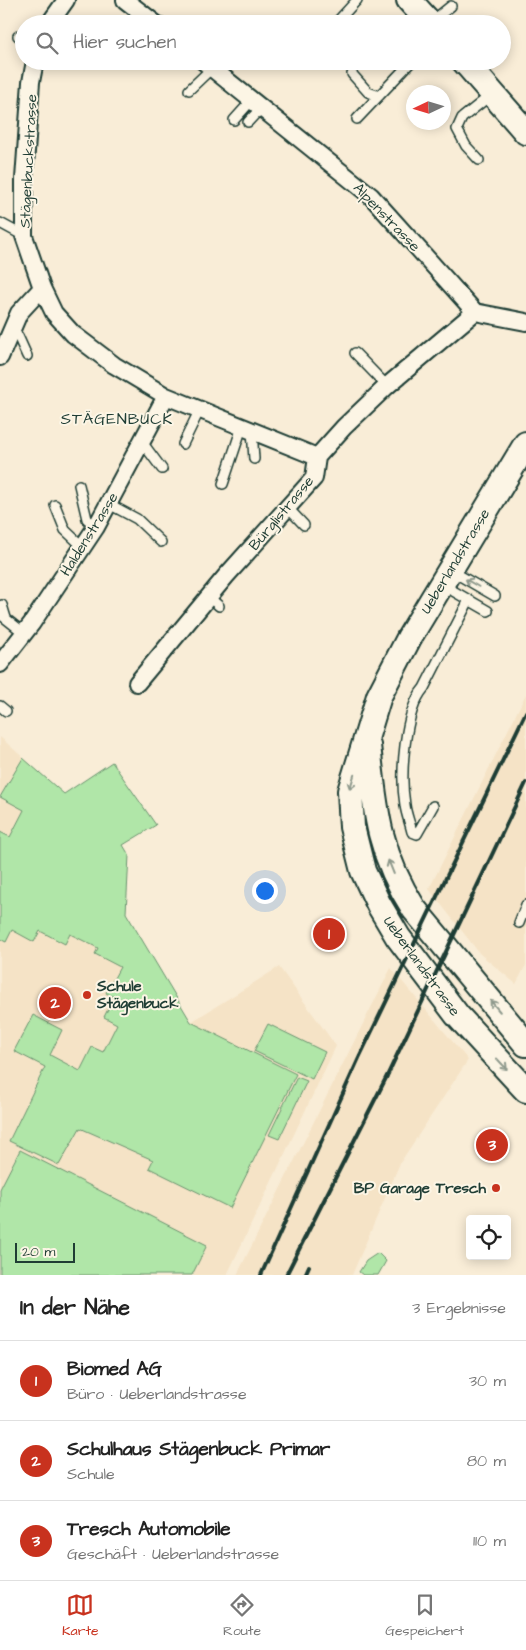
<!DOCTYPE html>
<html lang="de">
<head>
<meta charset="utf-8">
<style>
	:root { --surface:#fff; --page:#f6f6f6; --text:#222; --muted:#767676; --line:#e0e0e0; --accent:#c8321e }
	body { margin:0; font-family:"Architects Daughter",sans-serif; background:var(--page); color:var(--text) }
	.controls { position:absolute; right:15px; bottom:15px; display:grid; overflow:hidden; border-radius:5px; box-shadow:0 2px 12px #0003 }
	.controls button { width:45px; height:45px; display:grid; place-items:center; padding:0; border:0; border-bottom:1px solid var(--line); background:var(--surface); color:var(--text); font:25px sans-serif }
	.compass { position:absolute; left:406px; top:85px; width:45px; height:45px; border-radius:50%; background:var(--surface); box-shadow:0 2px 12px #0003; rotate:266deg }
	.scale { position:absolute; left:15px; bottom:12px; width:60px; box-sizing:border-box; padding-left:5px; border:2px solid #1f3d34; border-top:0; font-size:14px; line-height:18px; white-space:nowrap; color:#1f3d34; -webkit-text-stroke:4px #fcf5e5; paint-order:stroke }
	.you { position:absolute; left:264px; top:890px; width:18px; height:18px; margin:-12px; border:4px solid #fff; border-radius:50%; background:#1a73e8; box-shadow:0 0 0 8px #1a73e833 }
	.badge { display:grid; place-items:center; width:32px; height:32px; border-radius:50%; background:var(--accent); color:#fff; font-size:16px; font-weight:700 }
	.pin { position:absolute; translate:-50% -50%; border:2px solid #fff; box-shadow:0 1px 5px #0006 }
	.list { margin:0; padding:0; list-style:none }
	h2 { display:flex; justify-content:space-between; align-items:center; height:65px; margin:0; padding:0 20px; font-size:21px }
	h2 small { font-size:16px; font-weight:400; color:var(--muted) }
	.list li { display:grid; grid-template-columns:32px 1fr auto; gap:15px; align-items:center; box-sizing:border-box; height:80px; padding:0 20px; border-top:1px solid var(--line) }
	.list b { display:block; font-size:19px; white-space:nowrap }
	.list p { margin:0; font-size:16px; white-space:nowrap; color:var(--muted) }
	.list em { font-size:16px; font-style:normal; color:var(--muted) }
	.icon { flex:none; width:28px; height:28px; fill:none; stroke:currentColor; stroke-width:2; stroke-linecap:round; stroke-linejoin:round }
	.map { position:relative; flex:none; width:526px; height:1275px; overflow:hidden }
	.search { position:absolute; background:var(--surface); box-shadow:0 2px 12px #0003; left:15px; right:15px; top:15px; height:55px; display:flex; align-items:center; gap:12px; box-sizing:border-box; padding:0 18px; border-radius:28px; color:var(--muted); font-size:19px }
	.sheet { height:305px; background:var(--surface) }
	nav { display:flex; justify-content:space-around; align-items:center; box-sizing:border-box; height:70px; border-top:1px solid var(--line); background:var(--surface); font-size:14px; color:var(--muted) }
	nav a { display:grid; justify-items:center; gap:2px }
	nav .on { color:var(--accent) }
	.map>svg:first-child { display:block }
</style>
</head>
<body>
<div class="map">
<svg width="526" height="1275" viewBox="0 0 526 1275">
	<rect width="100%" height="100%" fill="#f9edd7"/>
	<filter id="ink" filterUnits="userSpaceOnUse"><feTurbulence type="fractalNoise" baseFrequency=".02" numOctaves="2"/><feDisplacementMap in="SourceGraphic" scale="10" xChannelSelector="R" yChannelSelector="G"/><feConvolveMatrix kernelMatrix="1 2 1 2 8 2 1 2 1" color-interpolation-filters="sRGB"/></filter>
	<g filter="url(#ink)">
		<!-- built -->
		<path fill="#f5e3c6" d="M526,694v271l-10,19 -36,-30 -51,-65z
			M0,737l64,57 48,-32 44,63 -33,20 6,10 -3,58 65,109 88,-55 57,79 -109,229h-227z
			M391,968l77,92 -68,103 -48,112h-115z"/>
		<!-- green -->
		<path fill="#b0e6a8" stroke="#68926e" d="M23,758l41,36 48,-32 44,63 -33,20 6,10 -3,58 65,109 105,52 -66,134 -81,-40 4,-8 -73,-32 -21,37 -50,-24 36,-74 -31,-16 19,-36 29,15 -12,25 30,16 12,-24 11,5 14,-28 -13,-7 10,-20 -8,-4 14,-26 -25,-13 3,-6 -28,-14 -5,10 -25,-13 -6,11 -22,-12 -6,12 -6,-3v-107l10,5 14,-27 -24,-13z
			M268,1024l57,28 -13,27 -58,-28z
			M297,1077l10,4 -28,58 -10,-4z
			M20,1150l187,95 -15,30h-192v-86z
			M378,1253l8,8 -8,14h-15l-4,-3 7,-11z"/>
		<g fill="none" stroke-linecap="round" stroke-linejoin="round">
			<defs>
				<path id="lane" d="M430,23l21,-17
					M335,24l22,-24
					M18,36l6,2
					M352,74l16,18 11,4
					M189,90l23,-22
					M357,119l55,-58
					M234,120l18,-20
					M248,122l13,-14
					M479,160l-13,-14 -9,-17 5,-11 30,-24
					M0,223l24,13
					M11,332l7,4 9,20
					M355,353l32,33
					M252,430l2,29
					M142,442l20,27
					M183,444l17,-35
					M223,484l19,-57
					M79,485l8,34 9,8
					M109,504l28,15 24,23
					M55,505l10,25 18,17
					M288,508l16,17
					M450,570l45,26
					M441,584l47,27
					M209,597l10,9
					M2,605l4,13
					M0,614l24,19
					M0,706l6,5
					M433,806l-16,28 -5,-2c-2,-9 -6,-18 -7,-27 -5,-29 -1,-94 19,-117l45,-88
					M519,923l7,-18"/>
				<path id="street" d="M125,0l31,24
					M49,24l17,-24
					M35,61l-4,21 -7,97v57l18,52 12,25 19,21 41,31 52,31 151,61
					M203,61l168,135 104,116 51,10
					M0,357l19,-44 23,-25
					M0,664l32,-41 64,-96 70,-131
					M137,683l89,-107 88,-98 3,-21 27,-30 43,-41 88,-74"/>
				<path id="secondary" d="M409,0l22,24
					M464,61l62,71
					M526,444l-117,194 -30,58 -29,95 2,36 11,44 16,34 19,32 59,78 69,75
					M368,745c7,64 10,108 46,164l112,135"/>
			</defs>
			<!-- lane casing -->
			<use href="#lane" stroke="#1f3d34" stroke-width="12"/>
			<!-- street casing -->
			<use href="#street" stroke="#1f3d34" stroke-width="20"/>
			<!-- secondary casing -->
			<use href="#secondary" stroke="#1f3d34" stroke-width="28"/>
			<!-- lane -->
			<use href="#lane" stroke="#fcf5e5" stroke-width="9"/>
			<!-- street -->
			<use href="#street" stroke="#fcf5e5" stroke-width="16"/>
			<!-- secondary -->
			<use href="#secondary" stroke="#fcf5e5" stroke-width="24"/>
			<!-- rail -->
			<path stroke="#1f3d34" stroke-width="4" d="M261,1275l98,-217 167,-346
				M286,1275l101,-199 139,-293
				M305,1275l4,-9"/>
		</g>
		<!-- one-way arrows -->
		<defs><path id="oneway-shaft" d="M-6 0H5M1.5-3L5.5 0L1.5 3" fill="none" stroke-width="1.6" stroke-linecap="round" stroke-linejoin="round" transform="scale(1.25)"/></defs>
		<g stroke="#8e998c">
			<use href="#oneway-shaft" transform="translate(472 583) rotate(-150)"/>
			<use href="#oneway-shaft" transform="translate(352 782) rotate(107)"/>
			<use href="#oneway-shaft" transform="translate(391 867) rotate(-112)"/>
			<use href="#oneway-shaft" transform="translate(495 1006) rotate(-130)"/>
			<use href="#oneway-shaft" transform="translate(502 1064) rotate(47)"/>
		</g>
	</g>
	<!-- markers -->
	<g fill="#c8321e" stroke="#fcf5e5" stroke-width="2">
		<circle cx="87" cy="995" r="5"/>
		<circle cx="496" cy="1188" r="5"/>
	</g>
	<g text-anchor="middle" stroke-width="4" stroke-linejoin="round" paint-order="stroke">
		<!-- street labels -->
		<g font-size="15" fill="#1f3d34" stroke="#fcf5e5">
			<text transform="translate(28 161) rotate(-87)" y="5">Stägenbuckstrasse</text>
			<text transform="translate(387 217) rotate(46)" y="5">Alpenstrasse</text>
			<text transform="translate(281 513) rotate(-50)" y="5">Bürglistrasse</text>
			<text transform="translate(89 534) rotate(-58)" y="5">Haldenstrasse</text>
			<text transform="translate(455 561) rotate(-59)" y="5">Ueberlandstrasse</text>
			<text transform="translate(422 966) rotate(54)" y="5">Ueberlandstrasse</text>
		</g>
		<!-- poi labels -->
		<g font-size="15" font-weight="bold" fill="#1f3d34" stroke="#fcf5e5" text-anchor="start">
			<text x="97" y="991">Schule<tspan x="97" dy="17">Stägenbuck</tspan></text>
			<text x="486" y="1193" text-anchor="end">BP Garage Tresch</text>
		</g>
		<!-- neighbourhood labels -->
		<g font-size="16" letter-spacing="1" fill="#1f3d34" stroke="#fcf5e5">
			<text x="117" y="424">STÄGENBUCK</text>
		</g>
	</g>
</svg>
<div class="controls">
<button><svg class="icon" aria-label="locate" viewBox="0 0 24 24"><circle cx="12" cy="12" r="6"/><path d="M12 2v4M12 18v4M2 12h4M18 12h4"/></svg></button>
</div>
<svg class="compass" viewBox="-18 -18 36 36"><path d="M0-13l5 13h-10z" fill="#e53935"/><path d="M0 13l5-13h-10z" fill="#767676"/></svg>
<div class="scale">20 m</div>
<div class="you"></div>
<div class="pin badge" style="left:329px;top:934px">1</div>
<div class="pin badge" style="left:55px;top:1003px">2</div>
<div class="pin badge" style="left:492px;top:1145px">3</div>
<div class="search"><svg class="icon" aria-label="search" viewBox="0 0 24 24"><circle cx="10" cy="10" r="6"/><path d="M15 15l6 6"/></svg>Hier suchen</div>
</div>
<section class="sheet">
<h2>In der Nähe<small>3 Ergebnisse</small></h2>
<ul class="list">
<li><span class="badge">1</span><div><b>Biomed AG</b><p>Büro · Ueberlandstrasse</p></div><em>30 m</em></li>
<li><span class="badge">2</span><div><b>Schulhaus Stägenbuck Primar</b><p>Schule</p></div><em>80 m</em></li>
<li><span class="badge">3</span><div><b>Tresch Automobile</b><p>Geschäft · Ueberlandstrasse</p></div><em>110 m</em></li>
</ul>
</section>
<nav>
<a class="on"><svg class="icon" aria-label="map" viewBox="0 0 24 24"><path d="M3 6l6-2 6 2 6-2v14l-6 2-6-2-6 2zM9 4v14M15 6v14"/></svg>Karte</a>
<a><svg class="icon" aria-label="directions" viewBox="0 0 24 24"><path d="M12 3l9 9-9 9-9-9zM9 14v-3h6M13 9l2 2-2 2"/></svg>Route</a>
<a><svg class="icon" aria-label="saved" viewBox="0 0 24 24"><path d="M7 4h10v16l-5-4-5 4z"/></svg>Gespeichert</a>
</nav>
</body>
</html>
